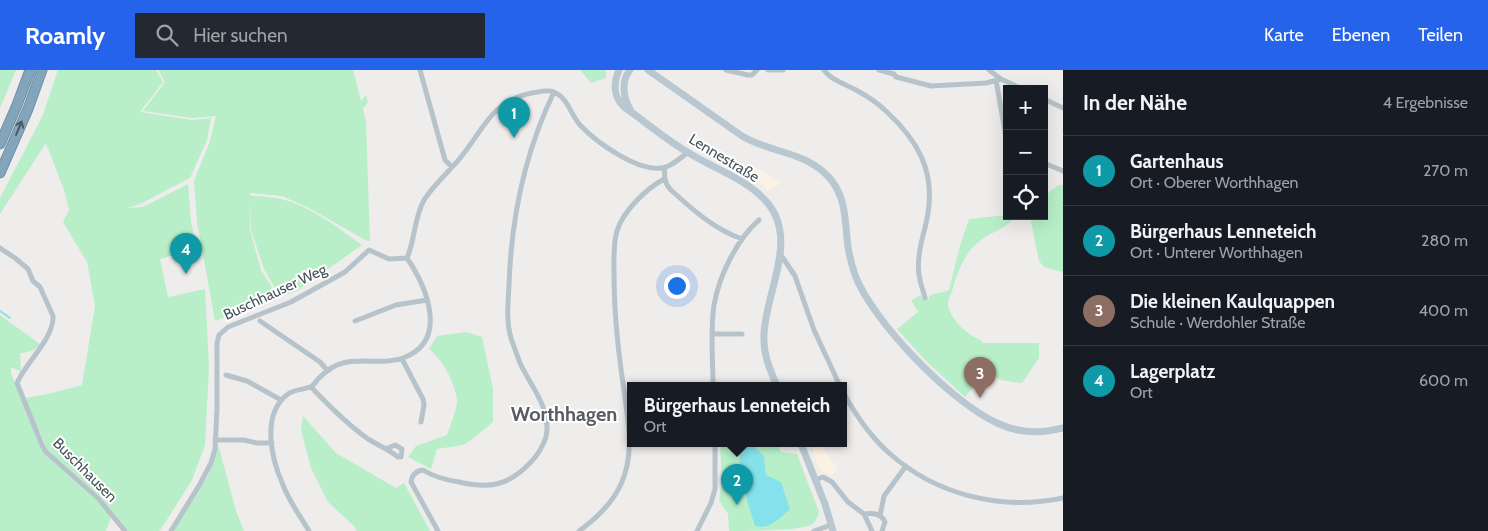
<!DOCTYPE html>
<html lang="de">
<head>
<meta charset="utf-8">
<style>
	:root { --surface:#171b24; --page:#242831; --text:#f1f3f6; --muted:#9ea1a6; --line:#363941; --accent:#2563eb }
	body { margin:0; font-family:Cabin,sans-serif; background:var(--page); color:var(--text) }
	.controls { position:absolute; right:15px; top:15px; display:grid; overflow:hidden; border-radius:0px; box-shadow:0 5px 20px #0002 }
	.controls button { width:45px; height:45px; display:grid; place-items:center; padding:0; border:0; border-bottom:1px solid var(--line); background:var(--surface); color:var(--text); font:25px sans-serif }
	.you { position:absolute; left:676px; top:215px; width:18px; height:18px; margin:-12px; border:4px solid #fff; border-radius:50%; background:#1a73e8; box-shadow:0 0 0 8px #1a73e833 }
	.badge { display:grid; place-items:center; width:32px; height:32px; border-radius:50%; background:var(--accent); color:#fff; font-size:16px; font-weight:700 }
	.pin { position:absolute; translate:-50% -41px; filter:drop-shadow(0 1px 2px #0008) }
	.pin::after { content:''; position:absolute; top:26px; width:18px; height:15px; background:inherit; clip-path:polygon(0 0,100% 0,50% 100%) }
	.popup { position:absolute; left:627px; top:312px; width:220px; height:65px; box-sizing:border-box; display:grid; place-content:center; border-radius:0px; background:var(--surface); filter:drop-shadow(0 1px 4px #0005); font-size:16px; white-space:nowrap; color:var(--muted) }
	.popup b { font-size:19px; color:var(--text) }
	.popup::after { content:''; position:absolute; left:50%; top:100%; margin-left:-10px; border:10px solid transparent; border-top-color:var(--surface) }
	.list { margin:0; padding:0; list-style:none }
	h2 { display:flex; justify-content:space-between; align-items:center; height:65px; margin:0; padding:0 20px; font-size:21px }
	h2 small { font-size:16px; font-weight:400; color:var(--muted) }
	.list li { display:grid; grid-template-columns:32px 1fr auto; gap:15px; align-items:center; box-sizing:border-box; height:70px; padding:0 20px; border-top:1px solid var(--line) }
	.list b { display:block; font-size:19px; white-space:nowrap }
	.list p { margin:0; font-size:16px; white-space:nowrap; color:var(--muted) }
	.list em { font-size:16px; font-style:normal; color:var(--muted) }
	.icon { flex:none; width:28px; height:28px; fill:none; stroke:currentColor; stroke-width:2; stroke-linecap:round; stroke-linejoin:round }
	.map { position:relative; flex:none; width:1063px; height:461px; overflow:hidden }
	header { display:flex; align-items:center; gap:30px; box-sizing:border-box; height:70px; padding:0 25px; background:var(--accent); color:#fff }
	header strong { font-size:24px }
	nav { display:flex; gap:28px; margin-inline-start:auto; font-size:18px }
	.search { width:350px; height:45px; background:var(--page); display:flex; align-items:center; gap:12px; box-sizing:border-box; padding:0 18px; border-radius:0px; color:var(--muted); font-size:19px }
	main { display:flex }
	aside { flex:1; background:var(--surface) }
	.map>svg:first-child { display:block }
</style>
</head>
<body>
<header>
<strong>Roamly</strong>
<div class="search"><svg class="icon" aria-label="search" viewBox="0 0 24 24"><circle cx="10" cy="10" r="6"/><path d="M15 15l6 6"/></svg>Hier suchen</div>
<nav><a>Karte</a><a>Ebenen</a><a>Teilen</a></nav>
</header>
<main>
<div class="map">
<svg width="1063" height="461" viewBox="0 0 1063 461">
	<rect width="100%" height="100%" fill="#efecec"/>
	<!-- commercial -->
	<path fill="#fcf2e3" d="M756,98l26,15 -14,8 -9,-9 -9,-4z
		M821,374l7,12 9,12 -6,8 -12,-8 -7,-20z"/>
	<!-- green -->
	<path fill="#b8efc8" d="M0,0h16l-16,38z
		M58,0h98l7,12 -23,30 52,8 19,-2 -4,22 -17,38 -48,25 -14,5 15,-1 45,-23 3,38 6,26 -37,11 8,38 37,-8 4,78 -4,78 -13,35 -31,49 -2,2h-31l-28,-35 -52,-45 -23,-53 23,-4 34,-9 13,-79 -8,-44 -24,-40 6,-12 -5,-20 -18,-47 -46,71v-16l42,-81z
		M158,0h195l8,31 5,-6 2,7 -5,7 3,13 4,119 -5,-1 -56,-32 -27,-12 -32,-3 1,3c10,0 21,1 30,3 26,5 59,30 81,46l-65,46 -17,6 -16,-28 -13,-39 -1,-28v28l11,40 17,27 -63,24 -18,-99 -3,-41 16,-40 6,-25 -24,2 -49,-7 22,-29z
		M580,0h26v8l-15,5z
		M1058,115h5v86l-2,1 -17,-5 -5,-6 -8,-39 3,-6h10c0,-19 -1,-19 14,-31z
		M1007,145v1h4l1,5c-11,9 -25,13 -36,23 -13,12 -19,30 -24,47 -1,3 -4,8 -4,11 0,17 20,33 34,39v2h57v15l-17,25 -21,-3 -15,-8 -21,25 -39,-36 -29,-32 21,-17 -7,-12 10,-5 1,3 7,1v-3c6,-3 13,-3 20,-6l11,-44 9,-27z
		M0,245l40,29c-4,6 -13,9 -20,9l1,19 -5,-3 -5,-1v5l29,72 57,54 14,18 -5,14h-106z
		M466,262l16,5 11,52v33l-19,16 -11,7 -26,4 -6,20 -23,-12 8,-11 31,-11c3,-8 10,-27 10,-34 -1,-17 -15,-42 -28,-52l8,-13z
		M303,346l33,37 60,35 8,-5 26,48h-73l-3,-5 -26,-24 -17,-34 -10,-38z
		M218,374l18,67 8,20h-71l35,-55 6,-15z
		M720,374h57l4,8 16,2 22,58c-1,5 -3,10 -8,13 -15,6 -62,6 -82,6l-1,-17 -9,-14 3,-19z"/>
	<!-- water -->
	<path fill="#85e2ec" d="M740,374h11l13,12 2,19 15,7 9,27c-10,9 -20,21 -35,17 -8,-27 -18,-54 -15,-82z"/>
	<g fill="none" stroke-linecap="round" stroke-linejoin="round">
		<!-- stream -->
		<path stroke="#85e2ec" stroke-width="2" d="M0,241l10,7"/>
		<defs>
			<path id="highway" d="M0,74l17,-39 13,-35
				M0,103l28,-64 14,-39"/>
		</defs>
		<!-- highway casing -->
		<use href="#highway" stroke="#6e90a8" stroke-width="11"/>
		<!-- street -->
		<path stroke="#b7c3ca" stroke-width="5" d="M420,0l25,90 7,7
			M726,0l22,5h4l5,-5
			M768,0h15
			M824,0c7,10 21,14 32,20 11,6 22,13 31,22 30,28 48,58 41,101 -2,15 -8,29 -9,44 -1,8 -1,15 1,23 1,6 4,12 5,18
			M879,0l15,4 2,3 35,9 55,-3 15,-4
			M989,0l12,9 21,10
			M996,10l11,63
			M1044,29l19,9
			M1044,93l19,8
			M665,97c-1,9 -1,16 6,23 22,20 43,39 71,49
			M0,178l15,10 13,11 5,12 7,6 13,29c1,23 -28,47 -36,67l25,62 4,7 52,46 27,33
			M781,185l14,21 19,54 26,56
			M407,188c8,-18 7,-40 17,-58 10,-16 25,-28 37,-43 23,-28 30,-56 71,-64 7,-1 16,-4 22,-1 15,7 16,22 26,33 16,17 61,50 86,42 8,-3 15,-9 22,-15
			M260,251l60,41 7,8
			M355,251l41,-16 31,-5
			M712,264h30
			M402,289l21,40 1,6 -3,17
			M226,305l21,6 34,19
			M713,316c0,-26 -3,-55 1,-81 5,-29 23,-66 45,-85
			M311,317c18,19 36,37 57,52 10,6 21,11 30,18h3l1,-8 -7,-4 -9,4
			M843,322c12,22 27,44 46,61 47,42 112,58 174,45
			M215,370h29l13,3h15
			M815,410l8,-3 9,5 16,20 16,12 8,17
			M864,444c9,-1 17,-1 21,8l-3,9
			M880,446l4,-20 22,-30
			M171,461l29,-47 11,-21 4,-14 2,-40v-66l2,-8 9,-8 63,-25 54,-30 24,-22 20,9 18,-1
			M309,461c-9,-15 -20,-30 -26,-46 -12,-27 -22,-71 5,-91 7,-5 15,-4 22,-7 3,-1 6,-5 8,-8 7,-7 15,-14 25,-16 19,-5 42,2 60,-5 47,-17 23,-72 4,-100
			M438,461l-27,-49c1,-7 5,-11 12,-12 11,7 23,10 36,12 30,7 49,4 71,-19 7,-7 13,-17 16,-26 6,-28 -15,-50 -26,-74 -3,-8 -6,-16 -9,-25 -5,-17 -3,-35 -2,-52 2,-66 16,-134 45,-194
			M579,461c18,-13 33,-27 42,-47 14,-30 7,-63 3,-94 -6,-39 -10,-77 -10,-117 0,-13 -1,-29 3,-42 6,-20 29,-42 47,-52
			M697,461l14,-28 4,-14v-45
			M814,461l17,-6"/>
		<!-- secondary -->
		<path stroke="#b9c7d1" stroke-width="7" d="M619,0c-6,14 -6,26 5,37 22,15 42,33 65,46 24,15 54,25 74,45 39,38 2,93 1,137 -1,19 6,35 13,51
			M648,0l94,66c30,18 67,15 90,45 13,17 13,37 15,57 1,13 4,25 8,37 18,47 96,127 142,148 21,10 44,11 66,5
			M630,39c-7,-12 -9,-28 0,-39
			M801,374l24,60 8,27"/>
		<!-- highway -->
		<use href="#highway" stroke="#83a5bc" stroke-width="9"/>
	</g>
	<!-- one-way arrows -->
	<defs><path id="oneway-shaft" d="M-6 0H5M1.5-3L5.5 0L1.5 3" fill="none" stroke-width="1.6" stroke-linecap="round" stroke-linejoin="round" transform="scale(1.25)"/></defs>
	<use stroke="#4a5a64" href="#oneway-shaft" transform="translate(19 58) rotate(-67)"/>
	<g text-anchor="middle" stroke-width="4" stroke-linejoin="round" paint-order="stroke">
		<!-- street labels -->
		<g font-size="15" fill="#44525a" stroke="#fff">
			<text transform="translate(724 88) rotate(31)" y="5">Lennestraße</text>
			<text transform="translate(275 222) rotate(-25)" y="5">Buschhauser Weg</text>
			<text transform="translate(85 400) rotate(45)" y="5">Buschhausen</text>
		</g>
		<!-- district labels -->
		<g font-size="20" font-weight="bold" fill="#595d61" stroke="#fff">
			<text x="564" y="351">Worthhagen</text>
		</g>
	</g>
</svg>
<div class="controls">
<button>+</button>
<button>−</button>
<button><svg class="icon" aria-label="locate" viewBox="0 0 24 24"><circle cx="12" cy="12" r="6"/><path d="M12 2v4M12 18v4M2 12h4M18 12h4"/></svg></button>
</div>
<div class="you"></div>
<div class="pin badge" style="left:514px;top:68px;background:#0f9aa8">1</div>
<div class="pin badge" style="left:737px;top:435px;background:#0f9aa8">2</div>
<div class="popup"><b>Bürgerhaus Lenneteich</b>Ort</div>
<div class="pin badge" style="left:980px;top:328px;background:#8d6e63">3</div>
<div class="pin badge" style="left:186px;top:204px;background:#0f9aa8">4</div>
</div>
<aside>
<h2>In der Nähe<small>4 Ergebnisse</small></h2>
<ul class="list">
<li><span class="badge" style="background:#0f9aa8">1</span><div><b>Gartenhaus</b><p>Ort · Oberer Worthhagen</p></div><em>270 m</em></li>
<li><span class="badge" style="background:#0f9aa8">2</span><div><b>Bürgerhaus Lenneteich</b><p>Ort · Unterer Worthhagen</p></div><em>280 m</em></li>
<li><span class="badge" style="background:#8d6e63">3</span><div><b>Die kleinen Kaulquappen</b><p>Schule · Werdohler Straße</p></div><em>400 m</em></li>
<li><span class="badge" style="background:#0f9aa8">4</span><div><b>Lagerplatz</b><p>Ort</p></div><em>600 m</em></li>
</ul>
</aside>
</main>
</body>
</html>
